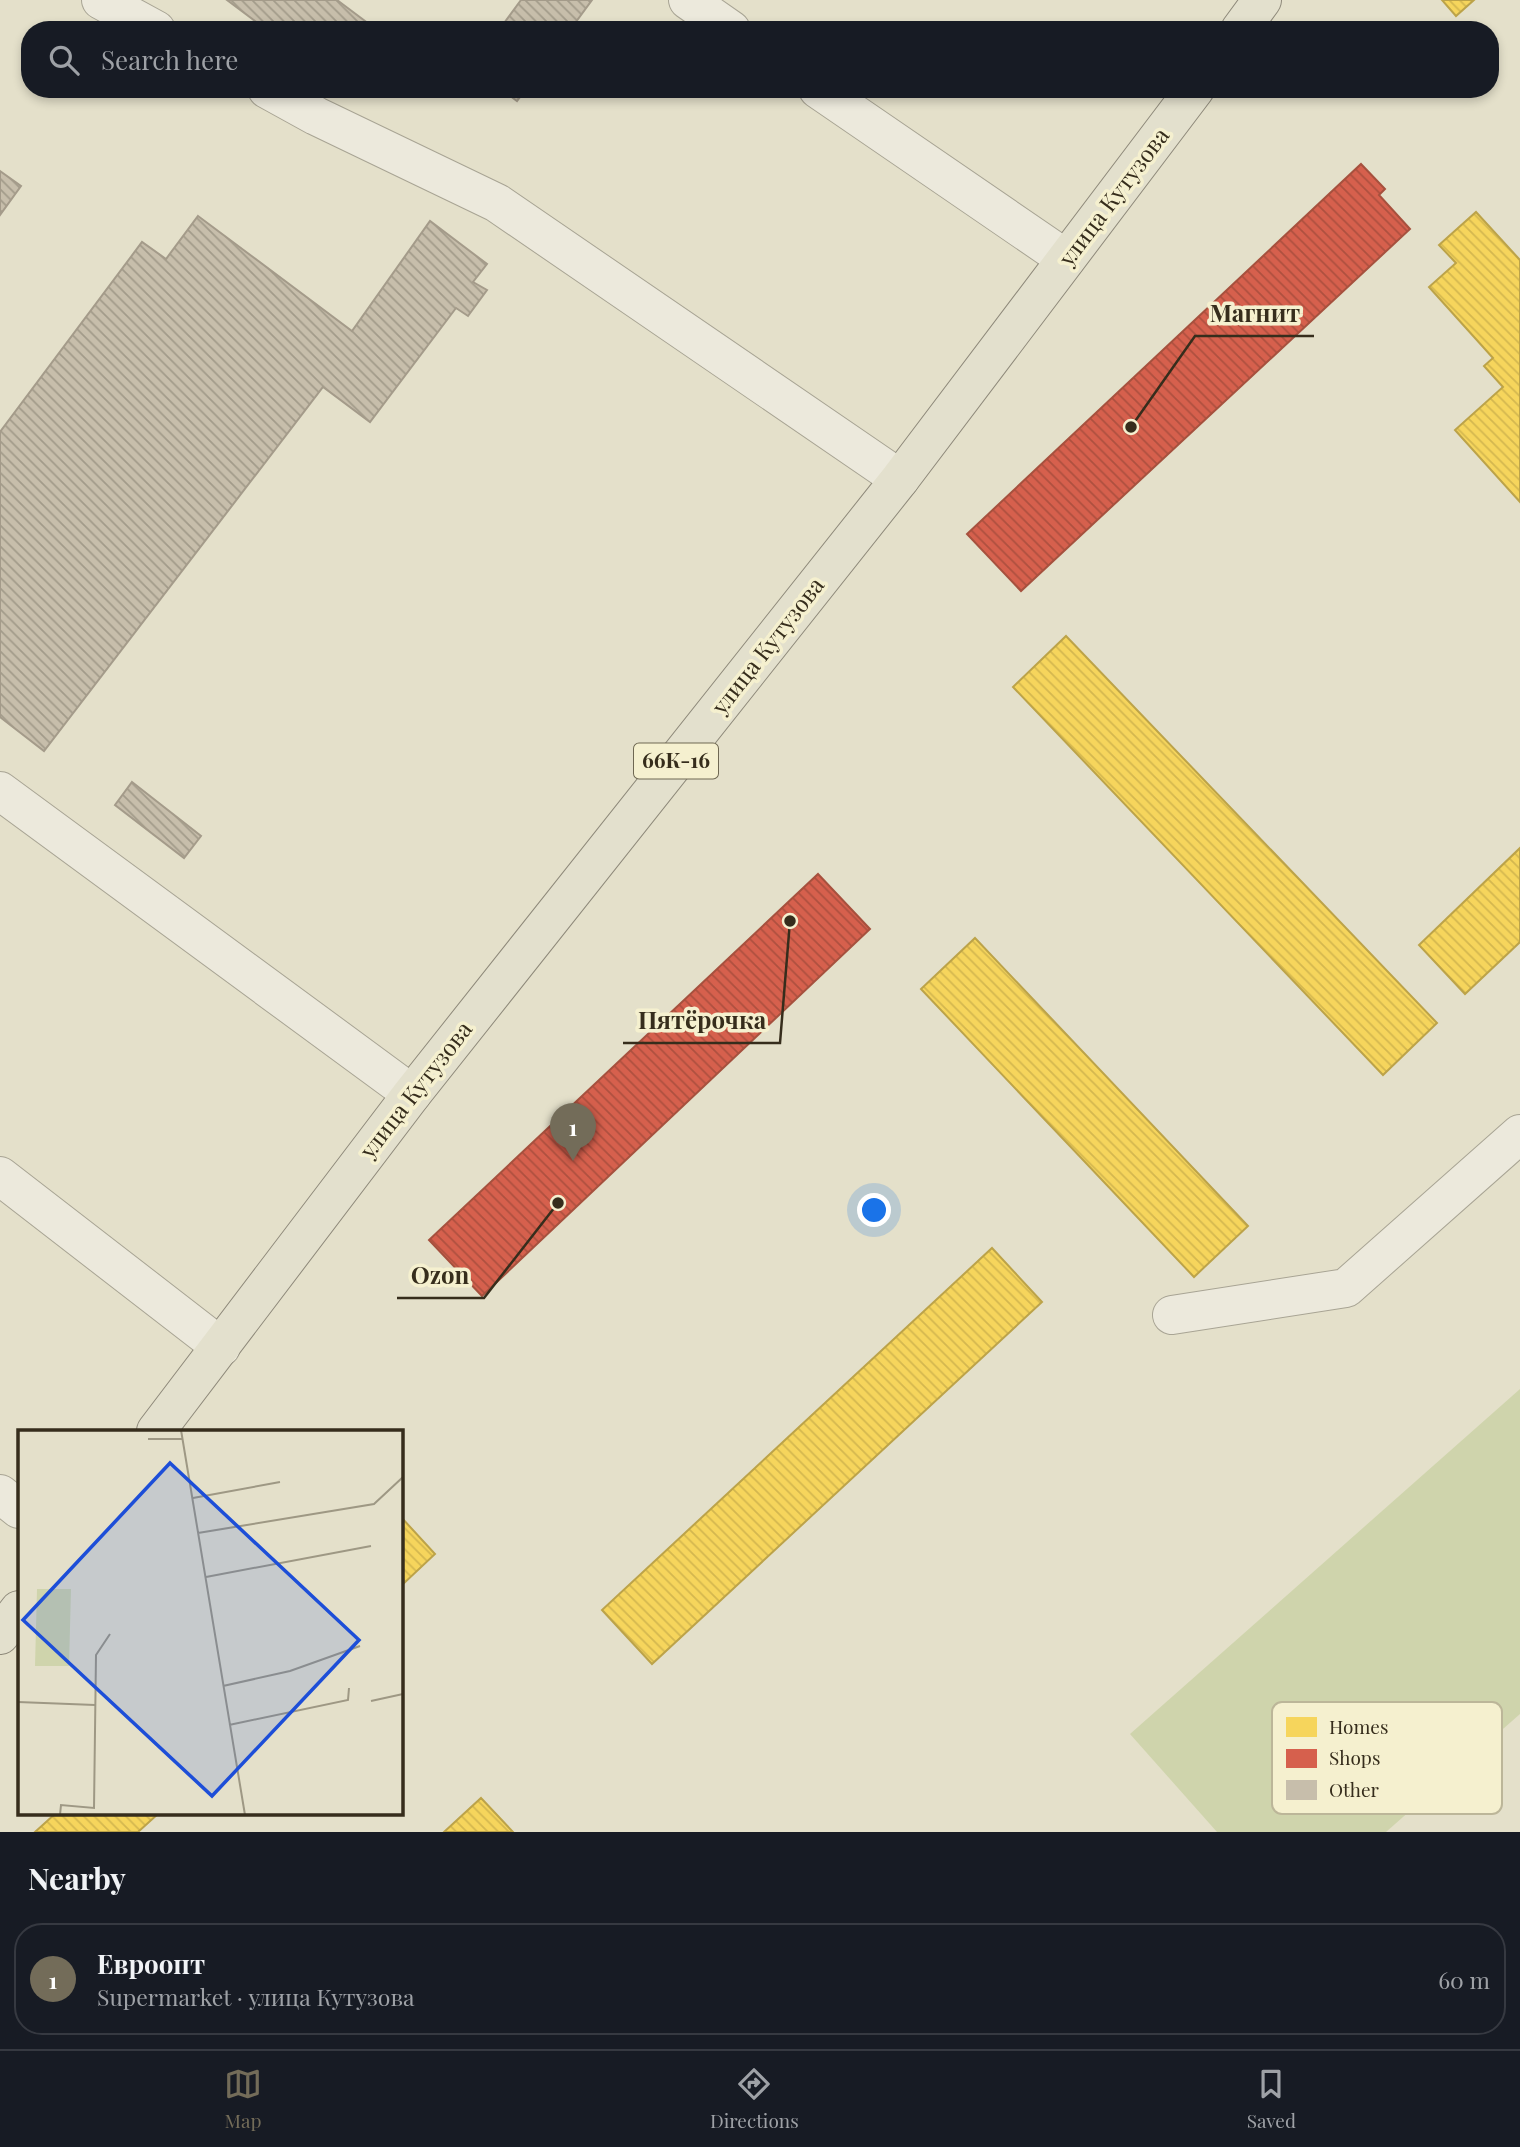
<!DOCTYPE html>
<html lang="en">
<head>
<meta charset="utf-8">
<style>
	:root { --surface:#171b24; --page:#20242c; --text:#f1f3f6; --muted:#9ea1a6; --line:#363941; --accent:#736c59 }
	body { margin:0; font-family:"Playfair Display",serif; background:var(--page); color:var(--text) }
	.you { position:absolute; left:875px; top:1211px; width:24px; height:24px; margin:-18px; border:5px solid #fff; border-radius:50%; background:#1a73e8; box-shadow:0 0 0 10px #1a73e833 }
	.badge { display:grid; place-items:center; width:46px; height:46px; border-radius:50%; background:var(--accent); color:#fff; font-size:23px; font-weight:700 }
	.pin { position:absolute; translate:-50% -58px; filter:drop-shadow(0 2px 4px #0008) }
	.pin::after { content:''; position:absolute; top:37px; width:24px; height:21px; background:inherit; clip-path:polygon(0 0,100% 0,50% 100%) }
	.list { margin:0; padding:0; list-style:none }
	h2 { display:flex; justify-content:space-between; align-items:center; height:91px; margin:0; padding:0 28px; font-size:30px }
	h2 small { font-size:23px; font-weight:400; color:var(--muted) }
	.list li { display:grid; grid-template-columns:46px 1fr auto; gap:21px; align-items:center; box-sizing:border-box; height:112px; margin:0 14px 14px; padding:0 14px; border:2px solid var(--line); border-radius:28px }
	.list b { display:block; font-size:26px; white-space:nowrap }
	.list p { margin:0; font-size:23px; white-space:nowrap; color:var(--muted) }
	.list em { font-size:23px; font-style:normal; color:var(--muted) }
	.icon { flex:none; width:38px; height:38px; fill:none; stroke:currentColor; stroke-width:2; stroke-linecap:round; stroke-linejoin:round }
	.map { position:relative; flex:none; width:1520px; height:1832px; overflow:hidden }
	.search { position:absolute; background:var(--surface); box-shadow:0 4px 10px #0003; left:21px; right:21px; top:21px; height:77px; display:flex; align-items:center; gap:18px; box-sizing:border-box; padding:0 24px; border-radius:28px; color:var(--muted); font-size:26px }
	.sheet { height:217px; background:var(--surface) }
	nav { display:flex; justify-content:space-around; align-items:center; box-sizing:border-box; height:98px; border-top:2px solid var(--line); background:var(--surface); font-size:19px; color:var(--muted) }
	nav a { display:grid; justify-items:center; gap:4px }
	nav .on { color:var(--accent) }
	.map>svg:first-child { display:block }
</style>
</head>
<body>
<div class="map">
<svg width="1520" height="1832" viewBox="0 0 1520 1832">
	<defs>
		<pattern id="homes-back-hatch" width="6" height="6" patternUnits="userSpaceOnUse" patternTransform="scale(1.75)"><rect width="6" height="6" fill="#f6d55c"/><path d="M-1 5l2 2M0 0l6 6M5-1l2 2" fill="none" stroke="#d4b74f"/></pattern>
		<pattern id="shops-back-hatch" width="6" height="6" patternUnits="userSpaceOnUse" patternTransform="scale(1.75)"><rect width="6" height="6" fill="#d6604d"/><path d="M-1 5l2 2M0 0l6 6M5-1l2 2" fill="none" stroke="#ae503f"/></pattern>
		<pattern id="building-back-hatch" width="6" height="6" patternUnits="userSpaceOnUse" patternTransform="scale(1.75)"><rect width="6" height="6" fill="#c7beab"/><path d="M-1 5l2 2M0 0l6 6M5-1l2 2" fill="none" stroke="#a29b8a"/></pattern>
	</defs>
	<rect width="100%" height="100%" fill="#e4e0ca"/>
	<!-- green -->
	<path fill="#cfd4ac" d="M1520,1389v325l-134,118h-169l-87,-98z"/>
	<!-- homes -->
	<path fill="url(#homes-back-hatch)" stroke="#bca349" stroke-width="2" d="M1442,0h32l-18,16z
		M1476,212l44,48v242l-65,-72 48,-43 -19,-21 9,-8 -64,-71 27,-24 -17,-18z
		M1066,636l371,387 -54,52 -370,-388z
		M1520,848v94l-55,52 -46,-49z
		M975,938l273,288 -54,51 -273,-288z
		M992,1248l50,54 -390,362 -50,-54z
		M401,1517l34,37 -34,32z
		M481,1798l32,34h-69z
		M56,1813h103l-21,19h-103z"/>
	<!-- shops -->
	<path fill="url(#shops-back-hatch)" stroke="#a6513e" stroke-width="2" d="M1361,164l24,25 -6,6 31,34 -389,362 -54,-57z
		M818,874l52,55 -388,367 -53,-56z"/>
	<!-- building -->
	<path fill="url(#building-back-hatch)" stroke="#a49b8a" stroke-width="2" d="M227,0h110l40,30h-110z
		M521,0h71l-22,30h-71z
		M501,89h25l-9,12z
		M0,171l21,15 -21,29z
		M198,216l154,115 78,-110 57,43 -14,18 14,8 -19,26 -12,-8 -86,114 -47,-35 -279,364 -44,-34v-285l142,-190 24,17z
		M132,782l69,54 -17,22 -69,-53z"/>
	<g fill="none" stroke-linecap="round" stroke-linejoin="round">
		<defs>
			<path id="minor" d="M101,0l55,30
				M688,0l43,30
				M267,89l49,27 181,87 403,276
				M818,89l248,170
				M0,791l412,303
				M0,1176l221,171
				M1172,1315l174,-27 174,-154
				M0,1494l19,15"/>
			<path id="major" d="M1240,30l22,-30
				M156,1431l256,-337 488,-615 295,-390
				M0,1635l19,-25"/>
		</defs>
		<!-- minor casing -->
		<use href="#minor" stroke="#a8a494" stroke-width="40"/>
		<!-- major casing -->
		<use href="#major" stroke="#8e897a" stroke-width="40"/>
		<!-- minor -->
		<use href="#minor" stroke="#ece9dc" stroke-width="38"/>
		<!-- major -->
		<use href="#major" stroke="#e3e0cd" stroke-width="38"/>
	</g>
	<g text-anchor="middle" stroke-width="7" stroke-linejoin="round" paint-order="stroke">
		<!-- shield labels -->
		<rect fill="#f5f0cf" stroke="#6f6852" stroke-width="2" x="634" y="743.5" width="84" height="35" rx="5"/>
		<g font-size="21" font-weight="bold" fill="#362d1c">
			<text x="676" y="768">66К-16</text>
		</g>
		<!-- street labels -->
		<g font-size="23" fill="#362d1c" stroke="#f5f0cf">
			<text transform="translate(1114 197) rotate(-53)" y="8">улица Кутузова</text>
			<text transform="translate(768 646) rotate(-52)" y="8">улица Кутузова</text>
			<text transform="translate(416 1090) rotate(-52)" y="8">улица Кутузова</text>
		</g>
	</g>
	<!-- overview -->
	<g transform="translate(18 1430)">
		<rect width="385" height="385" fill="#e4e0ca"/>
		<path d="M19,159h34l-2,77h-34z" fill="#cfd4ac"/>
		<path fill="none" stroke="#9e9884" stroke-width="2" d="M163,0l64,385M130,9h35M175,68l87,-16M180,103l176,-29 29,-27M188,147l165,-31M205,256l67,-15 70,-25M353,271l32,-7M0,272l77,3M211,295l119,-25 1,-12M42,385l1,-10 33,3 2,-153 14,-21"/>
		<path fill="#1d4ed8" fill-opacity="0.15" stroke="#1d4ed8" stroke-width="3.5" d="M152,33l189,177 -147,156 -189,-176z"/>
		<rect width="385" height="385" fill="none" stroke="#362d1c" stroke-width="3.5"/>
	</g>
	<!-- legend -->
	<rect x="1272" y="1702" width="230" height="112" rx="10" fill="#f5f0cf" stroke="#bcb699" stroke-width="2"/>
	<rect x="1286" y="1717" width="31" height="20" fill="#f6d55c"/>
	<rect x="1286" y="1749" width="31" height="19" fill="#d6604d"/>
	<rect x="1286" y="1780" width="31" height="20" fill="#c7beab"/>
	<g font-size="19" fill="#362d1c">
		<text x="1329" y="1734">Homes</text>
		<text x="1329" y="1765">Shops</text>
		<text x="1329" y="1797">Other</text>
	</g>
	<!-- callouts -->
	<path fill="none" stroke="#362d1c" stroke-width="2.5" d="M1131 427L1195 336H1314M790 921L780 1043H623M558 1203L484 1298H397"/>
	<g fill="#362d1c" stroke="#f5f0cf" stroke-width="2.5">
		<circle cx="1131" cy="427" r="7"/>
		<circle cx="790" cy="921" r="7"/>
		<circle cx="558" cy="1203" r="7"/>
	</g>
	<g font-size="24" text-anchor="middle" font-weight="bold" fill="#362d1c" stroke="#f5f0cf" stroke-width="7" stroke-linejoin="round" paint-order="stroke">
		<text x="1255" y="322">Магнит</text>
		<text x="702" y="1029">Пятёрочка</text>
		<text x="440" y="1284">Ozon</text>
	</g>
</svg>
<div class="you"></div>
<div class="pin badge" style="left:573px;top:1161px">1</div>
<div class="search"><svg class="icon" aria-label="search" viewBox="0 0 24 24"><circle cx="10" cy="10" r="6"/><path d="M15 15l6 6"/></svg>Search here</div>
</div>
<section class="sheet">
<h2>Nearby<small></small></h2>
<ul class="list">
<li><span class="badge">1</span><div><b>Евроопт</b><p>Supermarket · улица Кутузова</p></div><em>60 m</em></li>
</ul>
</section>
<nav>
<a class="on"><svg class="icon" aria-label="map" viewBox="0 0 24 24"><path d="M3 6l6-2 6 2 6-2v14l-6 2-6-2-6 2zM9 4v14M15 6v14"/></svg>Map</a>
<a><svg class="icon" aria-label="directions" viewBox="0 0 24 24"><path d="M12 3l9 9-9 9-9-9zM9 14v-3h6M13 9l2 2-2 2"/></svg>Directions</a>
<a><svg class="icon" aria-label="saved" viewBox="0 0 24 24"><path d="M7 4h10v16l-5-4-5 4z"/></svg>Saved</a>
</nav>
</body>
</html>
